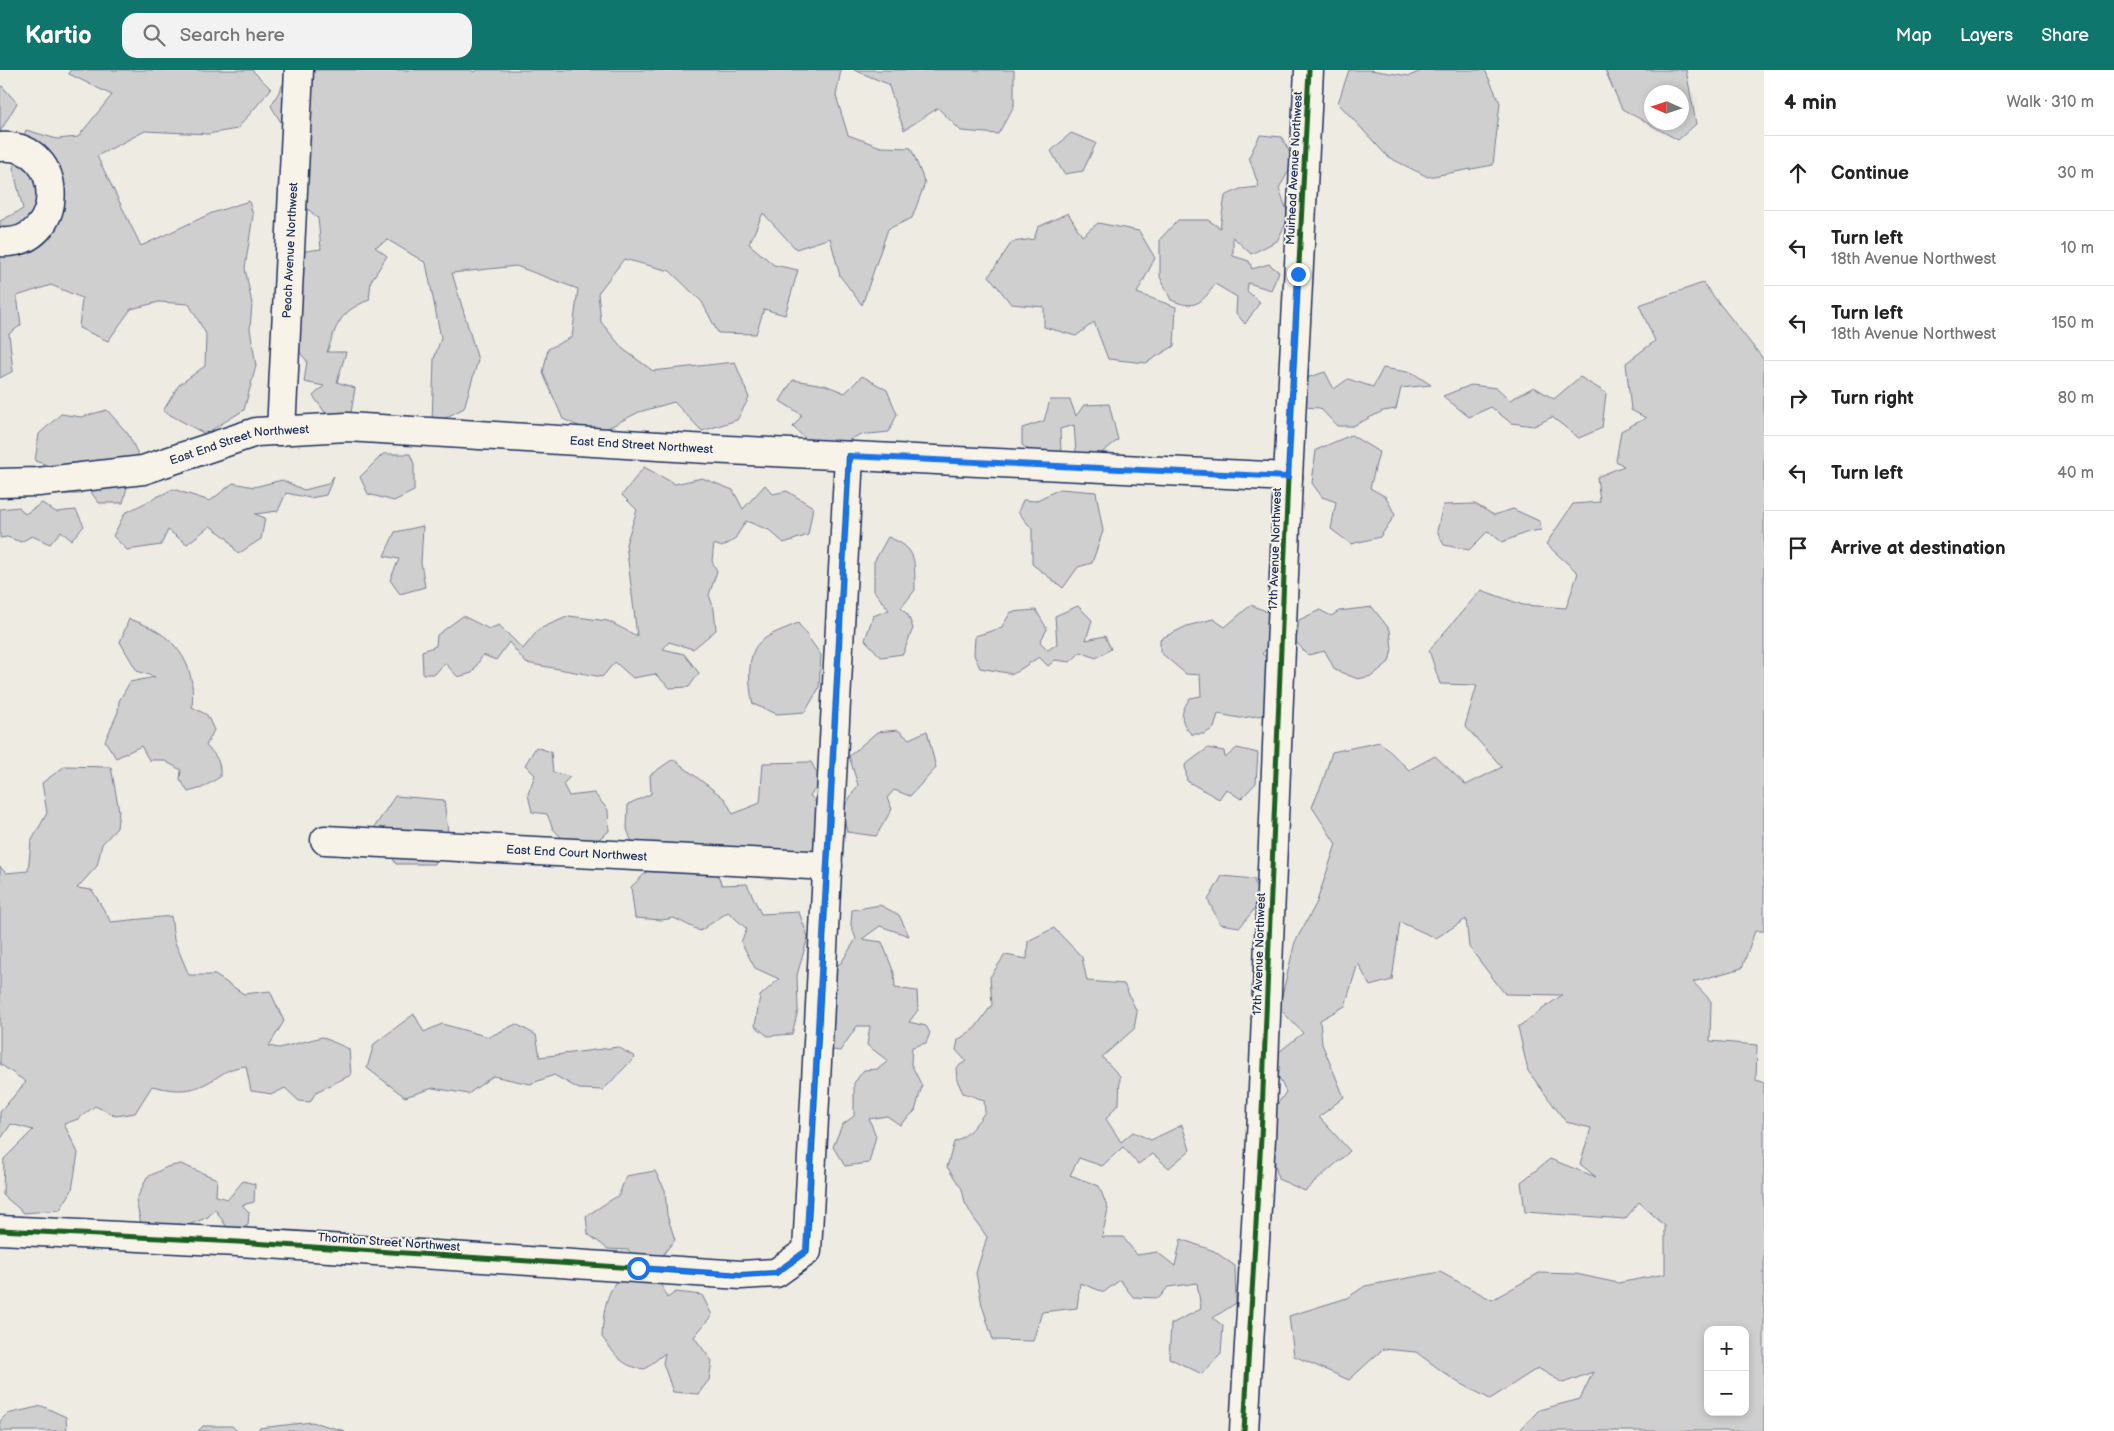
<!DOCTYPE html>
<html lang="en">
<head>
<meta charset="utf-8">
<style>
	:root { --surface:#fff; --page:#f2f2f2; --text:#222; --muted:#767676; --line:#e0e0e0; --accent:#0f766e }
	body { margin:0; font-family:"Balsamiq Sans",sans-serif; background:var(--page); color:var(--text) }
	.controls { position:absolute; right:15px; bottom:15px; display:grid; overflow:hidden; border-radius:10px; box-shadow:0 2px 8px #0003 }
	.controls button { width:45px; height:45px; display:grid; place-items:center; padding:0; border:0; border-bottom:1px solid var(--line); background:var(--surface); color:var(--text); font:25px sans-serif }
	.compass { position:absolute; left:1644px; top:15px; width:45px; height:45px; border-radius:50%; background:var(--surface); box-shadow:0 2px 8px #0003; rotate:273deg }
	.stop { position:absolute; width:15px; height:15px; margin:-11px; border:4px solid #1a73e8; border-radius:50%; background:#fff }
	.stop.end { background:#1a73e8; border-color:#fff; box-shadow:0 1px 5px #0008 }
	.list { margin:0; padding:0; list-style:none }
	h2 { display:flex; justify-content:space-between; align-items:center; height:65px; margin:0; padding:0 20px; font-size:21px }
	h2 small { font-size:16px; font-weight:400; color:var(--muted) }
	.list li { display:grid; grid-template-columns:32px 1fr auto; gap:15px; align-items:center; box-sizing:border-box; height:75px; padding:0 20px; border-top:1px solid var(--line) }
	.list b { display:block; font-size:19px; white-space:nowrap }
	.list p { margin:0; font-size:16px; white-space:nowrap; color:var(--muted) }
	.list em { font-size:16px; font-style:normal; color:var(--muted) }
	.icon { flex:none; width:28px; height:28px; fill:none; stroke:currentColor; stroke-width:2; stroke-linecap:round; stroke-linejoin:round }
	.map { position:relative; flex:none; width:1764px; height:1361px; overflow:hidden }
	header { display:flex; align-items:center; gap:30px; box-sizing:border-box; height:70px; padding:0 25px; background:var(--accent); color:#fff }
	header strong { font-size:24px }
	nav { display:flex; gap:28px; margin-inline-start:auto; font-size:18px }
	.search { width:350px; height:45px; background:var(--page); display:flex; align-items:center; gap:12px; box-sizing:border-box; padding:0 18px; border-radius:15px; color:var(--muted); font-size:19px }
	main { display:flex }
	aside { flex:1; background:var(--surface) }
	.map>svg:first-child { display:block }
</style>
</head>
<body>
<header>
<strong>Kartio</strong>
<div class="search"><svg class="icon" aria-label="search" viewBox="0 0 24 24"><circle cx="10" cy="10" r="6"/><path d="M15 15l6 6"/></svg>Search here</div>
<nav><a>Map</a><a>Layers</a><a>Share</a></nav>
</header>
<main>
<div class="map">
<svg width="1764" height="1361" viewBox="0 0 1764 1361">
	<rect width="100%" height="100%" fill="#eeebe2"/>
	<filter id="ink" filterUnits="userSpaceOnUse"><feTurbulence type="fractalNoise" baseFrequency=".02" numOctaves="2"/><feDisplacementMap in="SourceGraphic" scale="10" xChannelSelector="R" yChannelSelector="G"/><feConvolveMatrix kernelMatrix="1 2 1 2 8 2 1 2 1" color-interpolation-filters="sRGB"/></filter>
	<g filter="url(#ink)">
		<!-- green -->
		<path fill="#cfcfcf" stroke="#757f96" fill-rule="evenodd" d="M70,0h182l19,19 -34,40 -29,5 -63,-3 -48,25 44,90 71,-33 37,-12 4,14 -8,53 7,36 -2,25 6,37 -12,44 -39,24 -42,-23 16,-26 26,-19 1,-32 -17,-30 -30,-2 -28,7 -23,32 -29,-13 3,-30 -31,-13 -34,11 4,29 -12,9 4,37 -13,7v-157l23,-12 -10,-41 13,-38 31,9 21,-2 34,-42 -43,-21z
			M291,0h180l2,2 5,-2h363l-5,26 12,39 33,12 30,1 14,35 -13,35 -24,11 -26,76 -22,-29 -10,-38 -34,11 -33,-36 -14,31 25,21 24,5 -13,45 -21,-6 -8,25 -38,-1 -16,-31 -32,-31 -46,-12 -26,34 3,29 22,27 30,22 82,-9 14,36 -12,22 -35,11 -28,-29 -35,10 -43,22 -33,-15 -20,-46 5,-24 24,-12 6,-48 -62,-23 -64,7 26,87 -14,48 -32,17 2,-66 7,-21 -15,-75 -38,-23 -13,7 12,9 -16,25 -2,19c-30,12 -32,24 -42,52h19l-9,30 18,6 -4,25 -21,6 -17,-23 11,-10 -20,-4 3,-21 -17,-20 8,-83 8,-7 15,-2 -3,-31 -34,-30 20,-28 -33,-54z
			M854,0h160v36l-16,28 -37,-3 -23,-23 -34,22 -16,-46z
			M1349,0h21l39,6 15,-6h61l15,33 -7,62 -65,12 -40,-20 -50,-54z
			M1605,0h81l10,54 -18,16 -56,-31zM1652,22h30v30h-30z
			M2,16l15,17 -17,29v-45z
			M1071,63l25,10 -13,28 -19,3 -13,-23z
			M1260,65l22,2 12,25 -15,26 10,29 -12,24 -26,13 -18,-17v19l16,5 3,8 17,-5 10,8 -8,18 -23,-7 -1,8 13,11 -15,22 -9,-11 1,-16 -22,-13c-13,20 -21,26 -44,16l-11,-23v-38l18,-19h30l12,8 5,-32 15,-7 19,-2 -10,-30z
			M1068,143l14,23 16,-13 41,8 16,27 -18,35 39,14 -2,39 -28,17 -38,-4 -14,-37 -18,14 -32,-9v-20l-33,-3 -22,-28 23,-34 22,-3 4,-12z
			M1703,213l61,77v571h-9l-13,37 -49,14 18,19 -1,40 47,4 -1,35 8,3v348h-245l20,-21 41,-11 13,-27 -30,11 -25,-15 -48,31 -36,-19 -38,-28 -33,-3 -34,31 -55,-24 -5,-40 58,-18 18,-12 75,-14 52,28 47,-27 37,1 42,9 47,-9v-48l-26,-24 -14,17 -100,-7 -4,-30 29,-23 46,18 -16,-13 11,-36 -25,-6 -38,-51 -10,-44 44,-32 -57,-1 -36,-47 -3,-28 -30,19 -36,-16 -8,58 -22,6 -12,-23 -13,43 -25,14 2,24 22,53 -25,20 31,34 -45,40 -27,-12 -11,-60 19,-27 -16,-33 33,-26 -24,-25 16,-66 21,-38 20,-60 -24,-37 11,-26 9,-29 48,-10 29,28 26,-14 31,29 36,-18 -37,-41 12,-41 -37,-1 -11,-34 52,-60 42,15 43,3 12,-35 -32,-29 27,-40 27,-2 -3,-25 27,-11 -8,-5 5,-30 25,-13 -15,-8 -5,-47 29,-22 -16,-36zM1708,1260h37v82h-37z
			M1383,298l30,5 18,12 -30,3 -5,21 -13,2 -30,15h-16l-17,-18 -19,-1 2,-28 22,-7 9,17 14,-10 25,8z
			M862,306l25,14 10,24 -8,18 -30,3 -23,12 -27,-5 -16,-15 9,-12 -22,-14 13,-21 32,5 20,8z
			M1580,307l26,16 -4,35 -23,10 -27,-21 -18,9 -23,-3 -20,-16 -22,10 -26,-21 28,-11 26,3 13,12 24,-13 20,12z
			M1050,330h20l6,16 8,-11 25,-1 9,36 -19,15 -23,-3 -2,-27 -14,4 1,24 -18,6 -21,-14v-17l22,-7z
			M107,340l21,24 11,22 -6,26 -6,5 -4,16h-24l-12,-16 -7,7h-27l-3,-28 -15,-5 4,-27 22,-20 20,3z
			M1351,365l28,17 -9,36 16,9 9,18 -15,22 -29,7 -20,-15 5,-27 -14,-5 -10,-14 4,-33z
			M383,384h27l4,10v27l-20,10 -26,-7 -8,-17z
			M644,397l31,17 27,-6 31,12 10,19 22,-24 8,9 14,-3 26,16 -5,28 -24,8 -15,-13 -23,-9 -12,19 -12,7 -8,-3 -2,17 5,10 -8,24 5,14 2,21 -23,19 -24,-7 -6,7 21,5 15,19 -10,14 -19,1 -15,-14 -22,4 -18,-16 -13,15 -76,-14 -17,-21 -13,18 -13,-5 -11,18 -14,4 -13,-14 -10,11h-12l-1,-23 14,-5 1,-11 26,-19 26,13 10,-4 24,24 16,-20 30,-13 39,5 29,15 -11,-92 11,-34 -15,-15z
			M334,406l-8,19 -16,3 -24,-5 -8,18 -23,3 10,4 -4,21 -23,15 -11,-16 -17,-12 -23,18 -19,-14 -7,15 -34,5 -14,-14 12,-23 48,-24 37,12 23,-18 21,4 28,-7 22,10 24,-6z
			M1060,419l36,3 7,39 -11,32 -14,4 -15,21 -31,-24v-35l-14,-17 5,-12 12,1z
			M42,433l14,9 20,-2 8,16 -13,14 -10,-9 -11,13 -18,-8 -11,6 -14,-5 -7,1v-29l19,-2 6,7z
			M1475,434l19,11 19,-6 26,12 2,9 -13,2 -26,10 -14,-11 -19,19 -25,-5 -7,-14 6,-26z
			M423,456l-2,37 4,24 -25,7 -10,-14 9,-21 -15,-3 11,-24z
			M888,467c31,12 26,24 27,53l-14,18 7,7 5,13 -10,26 -22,3 -16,-17 8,-24 16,-6 -15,-19v-29z
			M1251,535l17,7 2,32 -8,10 8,6 5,26 -11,29 -24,3 -22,-4 -4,14 -10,6h-13c-12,-14 -11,-21 -1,-36l11,-2 -1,-21 -14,-1 -26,-22v-13l27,-13 26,-7 12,8z
			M1078,536l14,14 -6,20 19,-4 6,13 -15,9 -15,-6 -11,10 -15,-2 -7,6 -9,-9 -26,17 -33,-6 -6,-13 1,-19 26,-8 10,-16 25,-2 11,19 -7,13 8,8 9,-6 -2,-28z
			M1372,537l18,23 2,19 -3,13 -17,14 -14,3 -23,-9 -10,-19 -17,4 -12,-13 3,-22 21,-10 11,6 8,-5z
			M129,549c43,13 68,41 63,88l15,8 7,15 -8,16c11,9 15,17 14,31l-18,11 -14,4 -8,-13 1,-9 -18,-10h-14l-8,-14 -25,12 -11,-17 13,-29 1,-11 11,-19 25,-5 -18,-6 -17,-29z
			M798,553l23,32 -2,33 -14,24 -28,2 -24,-10c-4,-15 -7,-49 6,-61 11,-10 26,-14 39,-20z
			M898,660l11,9 18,-8 9,37 -26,28 -16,-6 -7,8 5,11 -16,27 -29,-4 -5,-22 16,-25 -9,-29 28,-24z
			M536,677l15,5 2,20 17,5 -7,7 6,12 25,-3 14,17 1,21 -20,16 -19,-1 -17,-17 -6,-15 -15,-2 -4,-18 7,-19 -10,-10z
			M1208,678l16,3 1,7 12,-10 21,5 -2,30 -15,16 -15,-10 -7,10 -32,-18 -2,-16z
			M673,689l52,40 8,15 27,-11 3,-40 48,-1 11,20 -12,13 14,18 -7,40 -102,17 7,15 25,-1 14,30 38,-2 9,25 -11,38 1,35 -6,24 -24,2 -13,-10 5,-30 19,-17 -24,-11 -14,-26 6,-13 -19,-17 -28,19 -26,-13 -12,2 -27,-2 -4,-31 26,-25 -21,-9 -9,-24 1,-25 23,-10 -1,-19z
			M65,696l46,1 8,44 -2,17 -15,16 -5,22 -20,22 15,2 19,32 60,-6 3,24 15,35h26l29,19 26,-3 14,30 -15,25 10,2 43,-11 27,12 2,26 -35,17 -6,10 -11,-1 -14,-13 -12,6 -22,-3 -5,-25c-22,2 -25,11 -43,19 -17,8 -34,5 -51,1l-17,27 -19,3 -21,-10 -17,13 -14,5 14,29 -6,37 -12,20 -36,3 -21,-18 1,-36 29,-29 -22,-6 -11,16v-28l26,-30 -26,-18v-197l6,6 22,-2 3,-29 16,-29 -5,-30z
			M395,726l49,4 4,32 -14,32h-38l-22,-36z
			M1222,806l32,3 6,23 -20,25 -20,-3 -12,-24z
			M880,835l19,10 10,21 -29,-10 -18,13 20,3 12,31 1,15 22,3 1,19 -9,12 17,4 4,7 -4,10 -14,4 -1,17 11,22 -7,25 -15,14 -13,-9 -18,3 7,17 -7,27 -24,3 -12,-19 9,-22 12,-9v-33l10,-13 14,-1 10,-8 -21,-16 3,-19h-13l-17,25 -15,-2 -12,-71 28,-15 15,-24 -5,-14 1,-15z
			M1054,858l28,29 5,24 37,3 13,28 -3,17 -32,28 18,19 -1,27 -13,16 15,23 12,-10 18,8 31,-15 8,25 -21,18 -16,-14 -15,10 -15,-17 -21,19 -23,-8 -9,17 29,11 9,23 -6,28h21l14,18 20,-3 18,14 6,-27 33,12 21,15 1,37 -23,15 10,8 -2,28 -19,20 -33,-16 2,-34 30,-15 -4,-26 -29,4 -9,11 -26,-1 -13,-17 -16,12 -24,-9 -3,25 -35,4 -9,29 -40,-1 -11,-35 -6,-32 11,-36 -14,-20 -8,-14 -3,-14 -15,-22 7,-25c13,-5 23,-19 31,-30l-1,-12 -21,-7 -6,-13 -1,-12 10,-7 -10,-11 2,-10 17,-12 17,-23 -2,-28 15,-22 22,4 1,-18z
			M414,944l10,18 18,-8 47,13 27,-13 20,11 4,22 78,-10 17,10 -32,33 -24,-1 -25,-14 -24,9 -37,-8 -25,18 -35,-6 -28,9 -38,-29 7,-24z
			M181,1094l36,15 -1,17 12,3 15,-18 12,3 -1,18 -12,3 7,7 -1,13 -10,7 -12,-6 -11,-17 -7,8 -44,18 -22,-7 -6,-27 11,-24 20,-10z
			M655,1101l10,19 2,25 8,25c-21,24 -21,29 -8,58l9,-6 26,3 10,20 -18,22 18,24 -3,19 -11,14 -25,-2 -10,-29 2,-10 -20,16c-24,-2 -29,-14 -43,-32 2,-37 6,-51 33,-77l-6,-10 -21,-1 -20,-15 -2,-18 33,-21 7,-19z
			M42,1336l24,11 1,14h-67v-10l7,-7z
			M312,1352l33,9h-88l2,-3z
			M203,1356h29l5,5h-39z"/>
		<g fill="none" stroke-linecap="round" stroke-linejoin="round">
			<defs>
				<g id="minor">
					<path d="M0,77c68,-5 67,100 0,95"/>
					<path id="s1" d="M281,361l18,-361"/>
					<path id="s2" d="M0,413l38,-1 105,-12 113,-38 91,-5 361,22 580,28"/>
					<path id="s3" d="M325,770l503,26"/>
					<path d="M0,1160l238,12 503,33 35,-2 31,-22 42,-795"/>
					<path d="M1244,1361l17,-293 27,-661 21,-407"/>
				</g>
			</defs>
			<!-- minor casing -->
			<use href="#minor" stroke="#1b2f5e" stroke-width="31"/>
			<!-- minor -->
			<use href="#minor" stroke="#f7f3e8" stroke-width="28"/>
			<defs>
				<path id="cycleway" d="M0,1160l238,12 503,33 35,-2 31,-22 42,-795
					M1244,1361l17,-293 27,-661 21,-407"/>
			</defs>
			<!-- cycleway casing -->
			<use href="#cycleway" stroke="#f7f3e8" stroke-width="8"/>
			<!-- cycleway -->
			<use href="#cycleway" stroke="#1b5e20" stroke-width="5"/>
		</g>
	</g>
	<g fill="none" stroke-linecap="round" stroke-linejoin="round" filter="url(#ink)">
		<!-- route -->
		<path stroke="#1a73e8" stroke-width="6" d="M638,1198l103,7 35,-2 30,-22 43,-795 439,21 10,-203"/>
	</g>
	<g text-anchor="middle" stroke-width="4" stroke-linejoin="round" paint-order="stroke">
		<!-- street labels -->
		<g font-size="12" fill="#1b2f5e" stroke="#f7f3e8">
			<text transform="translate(1294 98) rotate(-87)" y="4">Muirhead Avenue Northwest</text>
			<text dy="4" stroke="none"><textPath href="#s1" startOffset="181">Peach Avenue Northwest</textPath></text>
			<text dy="4" stroke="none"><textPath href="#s2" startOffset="649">East End Street Northwest</textPath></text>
			<text dy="4" stroke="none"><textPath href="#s2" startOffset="244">East End Street Northwest</textPath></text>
			<text transform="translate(1275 479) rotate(-88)" y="4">17th Avenue Northwest</text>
			<text dy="4" stroke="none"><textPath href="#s3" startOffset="252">East End Court Northwest</textPath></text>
			<text transform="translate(1259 884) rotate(-88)" y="4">17th Avenue Northwest</text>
			<text transform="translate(389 1172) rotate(4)" y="4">Thornton Street Northwest</text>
		</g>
	</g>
</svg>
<div class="controls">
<button>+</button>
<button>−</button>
</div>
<svg class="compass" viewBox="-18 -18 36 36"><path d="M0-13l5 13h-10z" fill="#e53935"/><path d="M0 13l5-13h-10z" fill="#767676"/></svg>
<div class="stop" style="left:638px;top:1198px"></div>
<div class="stop end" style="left:1298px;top:204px"></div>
</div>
<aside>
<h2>4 min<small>Walk · 310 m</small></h2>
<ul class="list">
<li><svg class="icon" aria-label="ahead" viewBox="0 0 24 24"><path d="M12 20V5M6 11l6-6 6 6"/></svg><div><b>Continue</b></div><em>30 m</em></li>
<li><svg class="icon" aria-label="left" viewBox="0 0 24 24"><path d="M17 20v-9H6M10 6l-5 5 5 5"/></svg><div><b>Turn left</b><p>18th Avenue Northwest</p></div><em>10 m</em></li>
<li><svg class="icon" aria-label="left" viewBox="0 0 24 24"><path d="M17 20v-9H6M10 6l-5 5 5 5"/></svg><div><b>Turn left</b><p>18th Avenue Northwest</p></div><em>150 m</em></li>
<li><svg class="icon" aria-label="right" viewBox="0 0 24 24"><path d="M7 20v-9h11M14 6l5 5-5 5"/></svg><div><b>Turn right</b></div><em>80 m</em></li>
<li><svg class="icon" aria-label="left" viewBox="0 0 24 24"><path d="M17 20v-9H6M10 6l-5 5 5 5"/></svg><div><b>Turn left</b></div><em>40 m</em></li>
<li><svg class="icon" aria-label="arrive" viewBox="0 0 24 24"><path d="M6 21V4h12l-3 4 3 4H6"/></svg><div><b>Arrive at destination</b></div></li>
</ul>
</aside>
</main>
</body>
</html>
